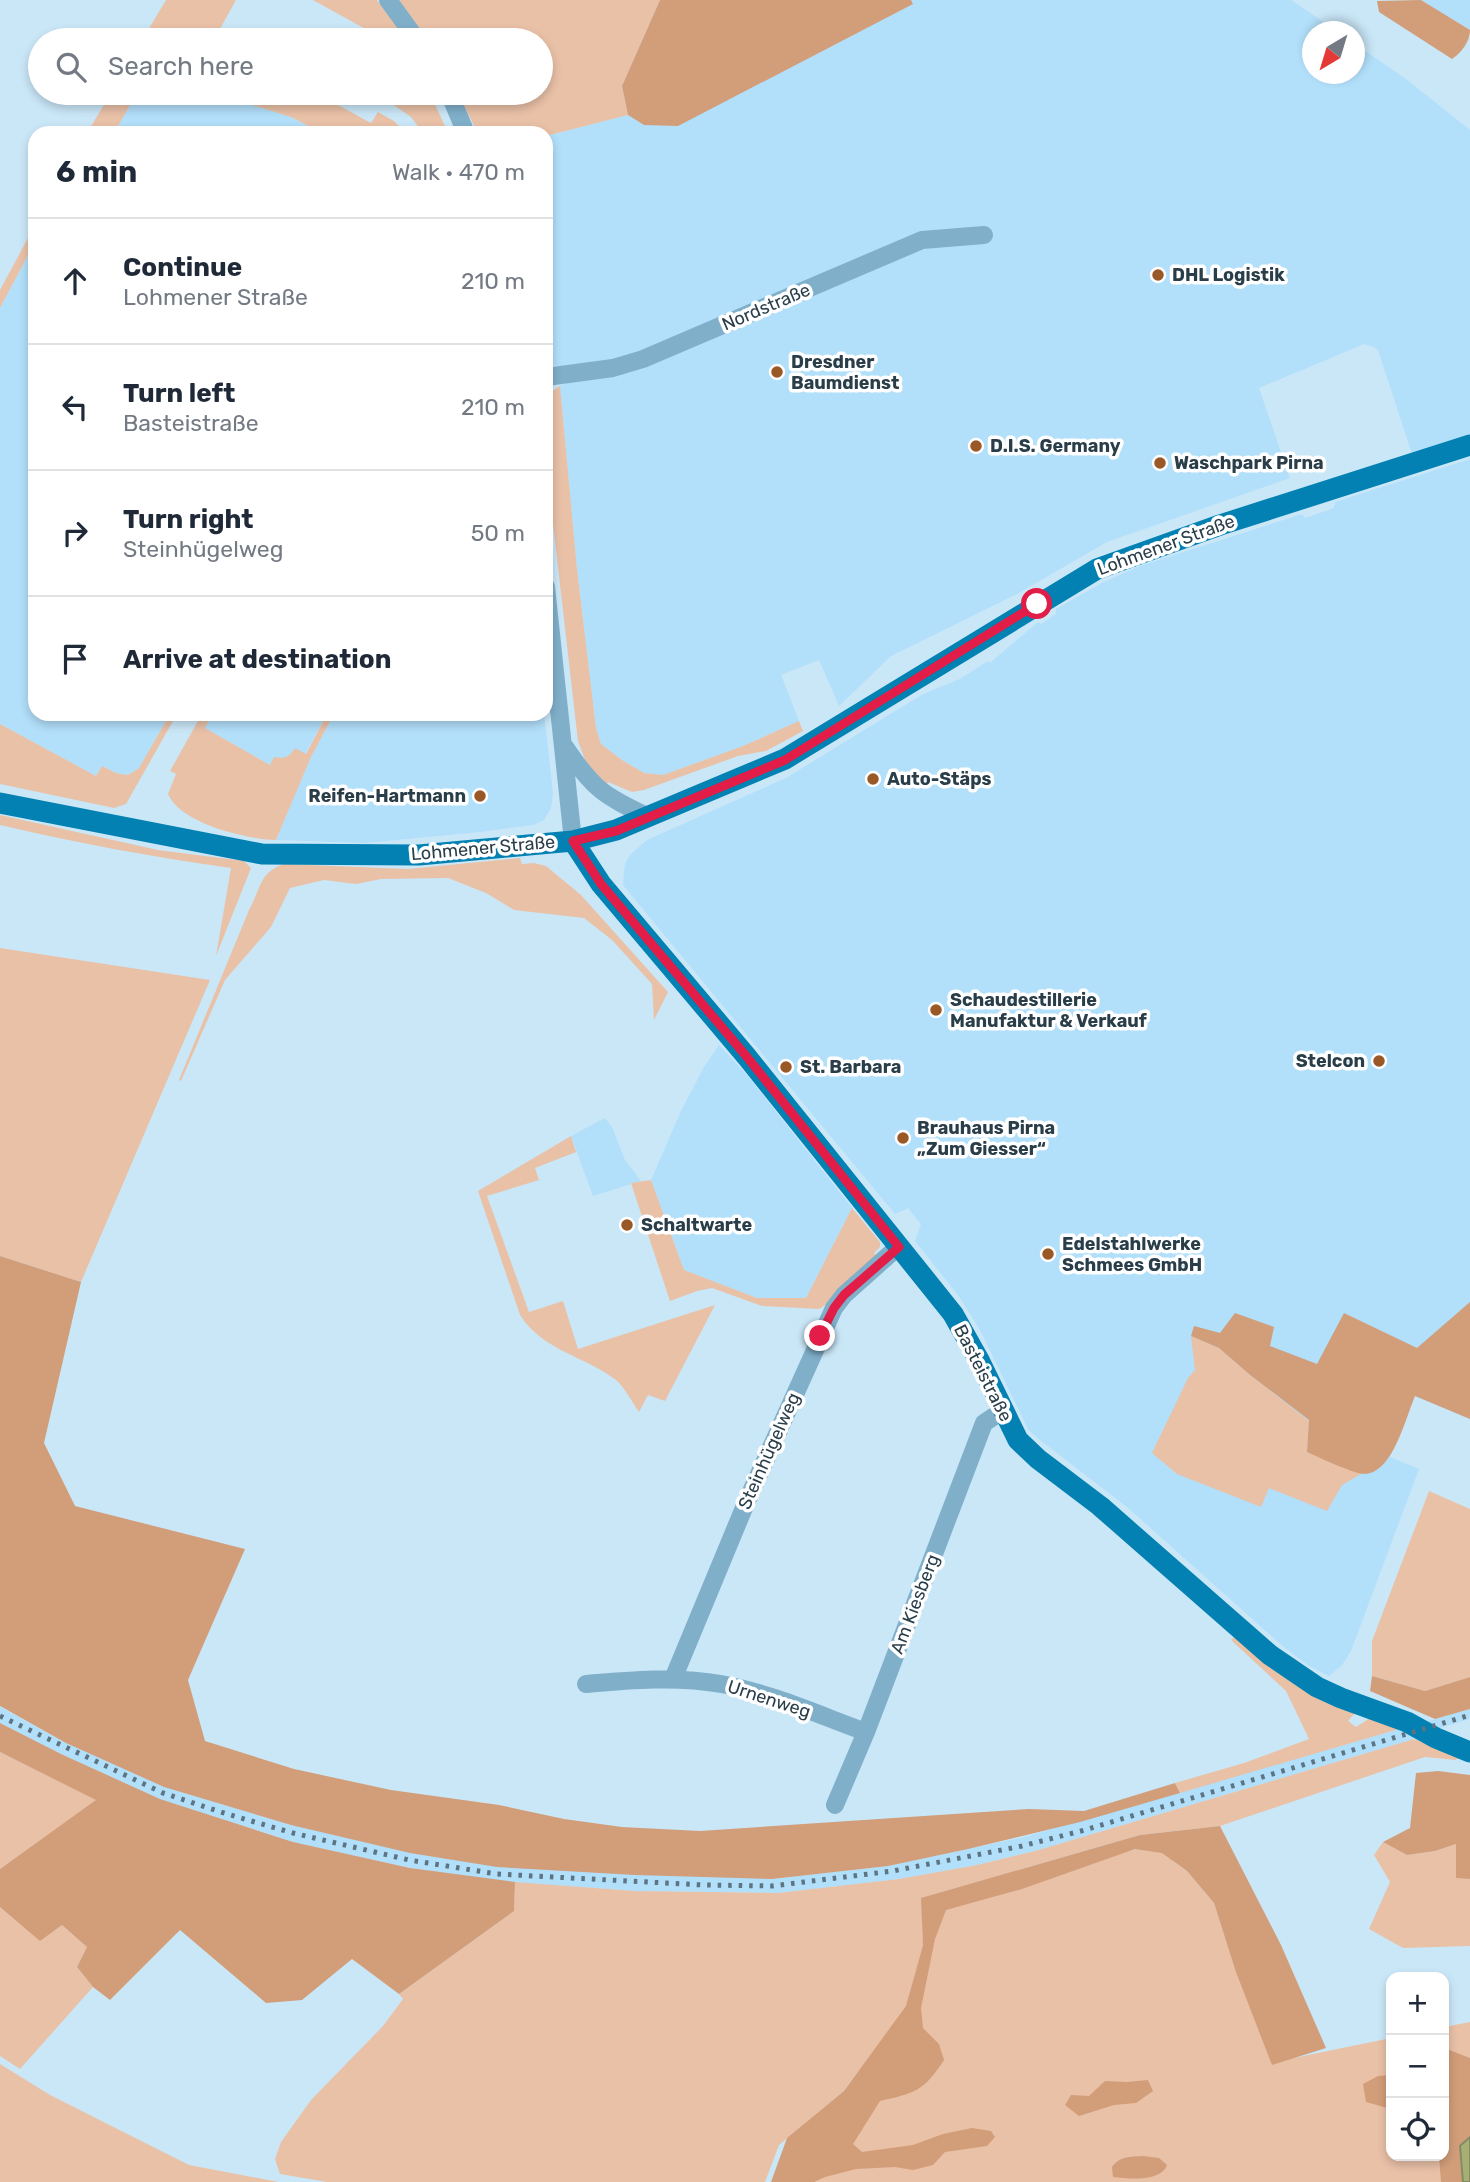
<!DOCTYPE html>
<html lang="en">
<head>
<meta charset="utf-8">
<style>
	:root { --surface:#fff; --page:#f6f6f7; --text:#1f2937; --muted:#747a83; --line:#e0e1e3 }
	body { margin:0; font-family:Rubik,sans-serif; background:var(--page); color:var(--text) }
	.controls { position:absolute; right:21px; bottom:21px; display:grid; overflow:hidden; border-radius:14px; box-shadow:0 4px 10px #0003 }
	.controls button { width:63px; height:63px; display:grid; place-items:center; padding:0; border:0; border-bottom:2px solid var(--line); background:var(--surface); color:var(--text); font:35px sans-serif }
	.compass { position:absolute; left:1302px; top:21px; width:63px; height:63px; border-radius:50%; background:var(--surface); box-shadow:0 4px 10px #0003; rotate:218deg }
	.stop { position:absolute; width:21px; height:21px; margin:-16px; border:5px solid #e11d48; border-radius:50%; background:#fff }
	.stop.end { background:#e11d48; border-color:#fff; box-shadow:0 2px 7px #0008 }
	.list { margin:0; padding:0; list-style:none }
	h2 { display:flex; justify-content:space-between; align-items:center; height:91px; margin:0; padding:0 28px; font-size:30px }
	h2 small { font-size:23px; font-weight:400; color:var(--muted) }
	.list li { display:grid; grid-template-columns:46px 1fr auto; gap:21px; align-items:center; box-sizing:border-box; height:126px; padding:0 28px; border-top:2px solid var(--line) }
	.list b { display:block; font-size:26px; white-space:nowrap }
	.list p { margin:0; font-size:23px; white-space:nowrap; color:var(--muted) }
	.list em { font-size:23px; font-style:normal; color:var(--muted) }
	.icon { flex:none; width:38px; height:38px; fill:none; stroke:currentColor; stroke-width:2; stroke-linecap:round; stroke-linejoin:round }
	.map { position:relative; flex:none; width:1470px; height:2182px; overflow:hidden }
	.search { position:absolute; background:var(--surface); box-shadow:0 4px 10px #0003; left:28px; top:28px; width:525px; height:77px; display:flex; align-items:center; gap:18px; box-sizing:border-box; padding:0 24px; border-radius:38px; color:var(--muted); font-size:26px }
	.panel { position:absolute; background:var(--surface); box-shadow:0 4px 10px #0003; left:28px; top:126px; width:525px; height:595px; border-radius:21px }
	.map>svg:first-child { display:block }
</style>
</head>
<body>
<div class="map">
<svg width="1470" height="2182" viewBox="0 0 1470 2182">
	<rect width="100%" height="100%" fill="#cae7f8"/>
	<!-- built -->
	<path fill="#b2dffa" d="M911,0h380l46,31 -25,1v42h42l1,-30 51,35 64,51v307l-58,17 -34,-104 -4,-3 -10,-3 -105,44 31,90 -183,64 -90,52 -126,62 -52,50 -20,-46 -38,15 18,46 -56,25 -80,29 -19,-2 -22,-13 -21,-16 -5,-16 -19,-159 -17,-183 7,-4 -5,-16 -11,-1 -5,-38v-191l82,-21 16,10 269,-122z
		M1421,0h49v30l-41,-25z
		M137,93h76l78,24 31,16h-208z
		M35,242v472h135l-31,54 -11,7 -12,-2 -14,-7 -6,10 -96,-52v-416z
		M1470,459v960l-55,-23 -25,61 29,12 -68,182 -9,14 -13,11 -20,-10 -24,-18 -158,-141 -91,-70 -8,-8 -48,-99 -22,-35 -43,-54 6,-17 -13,-16 -13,6 -272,-329 1,-13 1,-8 5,-9 17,-15 139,-62 137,-84 37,-15 28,-18 2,2 48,-41 3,2 15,-10v-5l46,-26 38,-17 162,-52 3,4 29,-10 1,-6z
		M196,714h131l-22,40 -15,1 -20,10 -65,-37 -3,-14z
		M334,714h210l9,79 -2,15 -7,12 -11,5 -53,7 -115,11 -89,-3 35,-83z
		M719,1045l28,30 105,133 -46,90h-49l-73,-28 -33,-90 30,-69 23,-44z
		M605,1118l7,9 13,33 16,21 -48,15 -22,-60z
		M0,1707l66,36 98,44 127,38 481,54 116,-13 136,-29 375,-108 15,10 -379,112 -58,14 -78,14 -120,14 -144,-2 -136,-10 -89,-13 -117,-26 -133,-43 -99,-45 -61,-31z
		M1470,1709v10l-37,11 -11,-7z"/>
	<!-- green -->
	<path fill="#e9c1a7" d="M166,0h70l-20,36 6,4h-80z
		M313,0h64l31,40h-32l2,-4z
		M395,0h265l-38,86 6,29 -82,21v-3h-68l-21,-40h84v-53h-115z
		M111,93h26l-23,40h-27z
		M213,93h103l55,30 7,-11 16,9 12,12h-84l-31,-16z
		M388,93h42l18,40h-25l-12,-16 -26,-18z
		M35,225v17l-35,66v-18z
		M560,386l17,183 19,159 5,16 21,16 22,13 19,2 80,-29 56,-25 4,10 -37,20 -28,5 -94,34 -12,2 -24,-10 -3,5 -20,-27 -7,-19 -32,-278v-68z
		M170,714h7l-51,90 -12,4 -114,-24v-60l96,52 6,-10 14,7 12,2 11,-7z
		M202,714l8,4 -5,10 65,37 4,-8c11,2 15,0 21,-9l11,6 21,-40h7l-23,43 -35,83c-30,-1 -95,-16 -108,-46l8,-20 -6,-3z
		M0,815l158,35 86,11 7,7 -35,88 15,-88c-78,-11 -155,-25 -231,-43z
		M520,858l2,6 12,-1 12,3 35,29 87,97 -14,28 -2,-36 -40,-44 -28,-22 -70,-8 -28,-17 -38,-15 -67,1 -25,5 -32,-4 -34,8 -19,39 -46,53 -44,101 -2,-1 70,-170c12,-21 10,-38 35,-46l124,5z
		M0,948l210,32 -129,302 -81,-26z
		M571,1136l5,16 -41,16 4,12 -52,16 42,116 34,-11 15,48 137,-44 -50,96 -17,-6 -9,17c-7,-10 -14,-24 -23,-32 -31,-24 -73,-29 -96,-65l-42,-124z
		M651,1180l33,90 73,28h49l46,-90 28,34v5l-6,6 4,4 -51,47 -8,5 -57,-3 -50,-18 -15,3 -27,10 -39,-118z
		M1191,1336l28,12 30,26 60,47 -2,31 54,22 -19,11 -15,26 -58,-23 -8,19 -84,-33 -25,-21 36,-75 7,-8z
		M1429,1491l41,18v168l-45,14 -53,-15v-35z
		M1235,1636l120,77 -7,8 8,6 14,-9 29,11 -219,64 -5,-10 69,-20 65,-24 -23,-48 -55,-51z
		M1414,1739l46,19 -5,2 -30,-3 -205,69 -80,9 -218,63 1,47 -14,51 31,-96 107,-34 117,-22 10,18 13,9 27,32 25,76 45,81 107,-22v118h53v-129l26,-5v160h-673l99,-161 -52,70 -65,54 -14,37h-438l-47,-8 -5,-15 6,-17 30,-42 72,-74 20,-27 -4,-5 115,-83 1,-29 120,9 143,2 121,-14 78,-14 58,-14z
		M0,1752l97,48 -97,69z
		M1383,1842l24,13 28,-4 21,-7 1,33 13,2v67l-67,2 -34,-19 21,-47 -16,-27z
		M0,1907l40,33 22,-15 25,22 -10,20 16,20 -73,82 -20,-13z
		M0,2064l50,31 139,70 90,17h-279z"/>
	<!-- forest -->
	<path fill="#d29d79" d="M660,0h251l2,4 -235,122 -34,-1 -16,-10 -6,-29z
		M1421,0l49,30c0,12 -9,23 -18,29l-73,-47 -2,-11z
		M0,1256l81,26 -37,161 31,63 170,43 -57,131 17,61 89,28 97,21 108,15 65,14 58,8 78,4 329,-22 55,2 91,-28 5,10 -100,29 -112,27 -80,17 -116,13 -137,-4 -138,-8 -87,-14 -119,-28 -127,-38 -98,-44 -66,-37z
		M1470,1302v117l-55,-23c-10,23 -24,86 -57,77 -17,-5 -35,-14 -51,-21l2,-32 -60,-46 -30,-26 -28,-12 3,-10 26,7 15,-20 39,14 -4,19 47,18 27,-51 73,35z
		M1372,1676l53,15 45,-14v32l-35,10 -65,-28z
		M0,1723l61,31 99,45 133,43 117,26 105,14 -1,29 -115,83 -47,-35 -50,41 -36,3 -86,-73 -70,70 -17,-13 -16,-20 10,-20 -25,-22 -22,16 -40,-34v-38l96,-69 -96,-48z
		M1438,1771l32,4v104l-14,-1v-34l-21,7 -28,4 -24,-13 27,-14 6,-55z
		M1220,1826l61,119 45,103 -54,17 -36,-93 -22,-69 -27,-32 -25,-18 -27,-4 -113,40 -76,21 -11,29 -14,69 2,20 16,16 5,16c-20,31 -29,33 -64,41l-27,43 9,8 51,-7 30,-11 29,-6 19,3 4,6 -8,9 -42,6 -12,13 -20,5 -18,-3 -39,2 -31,8 -11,5h-43l16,-44 57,-47 62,-85 17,-61 -2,-47 219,-63z
		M1444,2048l26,10v79l-10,9 3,36h-22l-2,-26h5z
		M1391,2075v34l-25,-7 -3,-18 15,-8z
		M1148,2080l5,11 -17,12 -22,2 -35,11 -14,-11 6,-10 18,1 16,-15 22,1z
		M1143,2156l16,2 8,7c-6,17 -38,14 -54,12l-1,-10c8,-11 18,-10 31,-11z"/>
	<!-- water -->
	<path fill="#a7af73" stroke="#828d67" stroke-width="2" d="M1470,2137v45h-7l-3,-36z"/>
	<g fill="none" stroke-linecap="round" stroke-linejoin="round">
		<!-- minor -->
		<path stroke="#80afca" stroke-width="18" d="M388,0l29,40
			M449,93l17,40
			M546,377l67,-9 30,-9 279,-119 62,-5
			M546,587l27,254
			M565,747c28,42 39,49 84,70
			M673,1679l73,-176 88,-195 10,-13 55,-49
			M586,1684c45,-4 91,-8 135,0 50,9 98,31 145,48
			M835,1805l31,-73 118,-309 18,-12"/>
		<!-- major -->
		<path stroke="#0281b2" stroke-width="21" d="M0,803l262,51 157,1 154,-14 43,-11 169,-71 312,-190 123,-44 250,-80
			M573,841l28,43 146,173 206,257 27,48 38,78 20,19 62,47 170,149 47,32 24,11 66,24 29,16 34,14"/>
		<!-- rail -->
		<path stroke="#5e7482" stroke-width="5" stroke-dasharray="3.5 7" stroke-linecap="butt" d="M0,1716l163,77 64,21 66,19 116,27 88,14 206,11 69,1 121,-15 129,-25 63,-16 385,-115"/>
	</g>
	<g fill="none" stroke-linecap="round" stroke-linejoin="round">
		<!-- route -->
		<path stroke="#e11d48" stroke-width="9" d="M820,1336l14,-28 10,-13 55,-48 -152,-190 -146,-173 -28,-43 43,-10 169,-71 252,-156"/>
	</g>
	<!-- markers -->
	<g fill="#9a5826" stroke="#fff" stroke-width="2.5">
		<circle cx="1158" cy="275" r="7"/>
		<circle cx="777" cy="372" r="7"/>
		<circle cx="976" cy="446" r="7"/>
		<circle cx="1160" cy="463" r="7"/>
		<circle cx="873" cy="779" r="7"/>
		<circle cx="480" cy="796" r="7"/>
		<circle cx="936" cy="1010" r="7"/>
		<circle cx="1379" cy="1061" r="7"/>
		<circle cx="786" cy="1067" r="7"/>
		<circle cx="903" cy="1138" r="7"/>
		<circle cx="627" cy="1225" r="7"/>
		<circle cx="1048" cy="1254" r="7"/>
	</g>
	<g text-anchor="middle" stroke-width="7" stroke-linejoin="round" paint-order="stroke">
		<!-- poi labels -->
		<g font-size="18" font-weight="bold" fill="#2a3e4a" stroke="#fff" text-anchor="start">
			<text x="1172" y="281">DHL Logistik</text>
			<text x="791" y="368">Dresdner<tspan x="791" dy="21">Baumdienst</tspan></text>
			<text x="990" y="452">D.I.S. Germany</text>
			<text x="1174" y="469">Waschpark Pirna</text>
			<text x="887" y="785">Auto-Stäps</text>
			<text x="466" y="802" text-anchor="end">Reifen-Hartmann</text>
			<text x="950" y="1006">Schaudestillerie<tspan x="950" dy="21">Manufaktur &amp; Verkauf</tspan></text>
			<text x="1365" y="1067" text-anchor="end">Stelcon</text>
			<text x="800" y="1073">St. Barbara</text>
			<text x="917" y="1134">Brauhaus Pirna<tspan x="917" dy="21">„Zum Giesser“</tspan></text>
			<text x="641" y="1231">Schaltwarte</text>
			<text x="1062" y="1250">Edelstahlwerke<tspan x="1062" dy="21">Schmees GmbH</tspan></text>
		</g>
		<!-- street labels -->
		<g font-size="18" fill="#2a3e4a" stroke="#fff">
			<text transform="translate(766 307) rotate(-23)" y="6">Nordstraße</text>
			<text transform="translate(1166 545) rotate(-20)" y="6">Lohmener Straße</text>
			<text transform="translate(483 848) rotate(-5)" y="6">Lohmener Straße</text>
			<text transform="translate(983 1373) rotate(63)" y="6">Basteistraße</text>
			<text transform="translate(769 1451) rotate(-66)" y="6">Steinhügelweg</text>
			<text transform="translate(915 1604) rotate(-69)" y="6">Am Kiesberg</text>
			<text transform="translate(769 1699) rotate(18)" y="6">Urnenweg</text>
		</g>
	</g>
</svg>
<div class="controls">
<button>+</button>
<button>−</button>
<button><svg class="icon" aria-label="locate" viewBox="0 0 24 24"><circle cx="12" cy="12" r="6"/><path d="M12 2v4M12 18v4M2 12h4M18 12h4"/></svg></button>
</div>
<svg class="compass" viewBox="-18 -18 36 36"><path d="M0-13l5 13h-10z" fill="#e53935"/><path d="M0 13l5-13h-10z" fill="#747a83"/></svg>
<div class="stop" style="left:1037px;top:604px"></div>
<div class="stop end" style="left:820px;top:1336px"></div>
<div class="search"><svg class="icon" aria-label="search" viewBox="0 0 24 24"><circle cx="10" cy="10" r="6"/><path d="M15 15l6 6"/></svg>Search here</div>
<section class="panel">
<h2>6 min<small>Walk · 470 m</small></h2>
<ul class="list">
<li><svg class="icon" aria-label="ahead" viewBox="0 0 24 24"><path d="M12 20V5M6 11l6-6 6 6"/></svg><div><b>Continue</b><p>Lohmener Straße</p></div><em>210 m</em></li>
<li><svg class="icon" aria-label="left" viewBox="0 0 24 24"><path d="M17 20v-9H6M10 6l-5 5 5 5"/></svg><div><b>Turn left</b><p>Basteistraße</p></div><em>210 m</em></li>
<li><svg class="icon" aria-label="right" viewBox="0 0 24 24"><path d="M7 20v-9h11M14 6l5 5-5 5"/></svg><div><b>Turn right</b><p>Steinhügelweg</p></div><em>50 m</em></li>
<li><svg class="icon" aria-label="arrive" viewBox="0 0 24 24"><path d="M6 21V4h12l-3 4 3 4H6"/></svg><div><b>Arrive at destination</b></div></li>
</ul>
</section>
</div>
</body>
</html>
